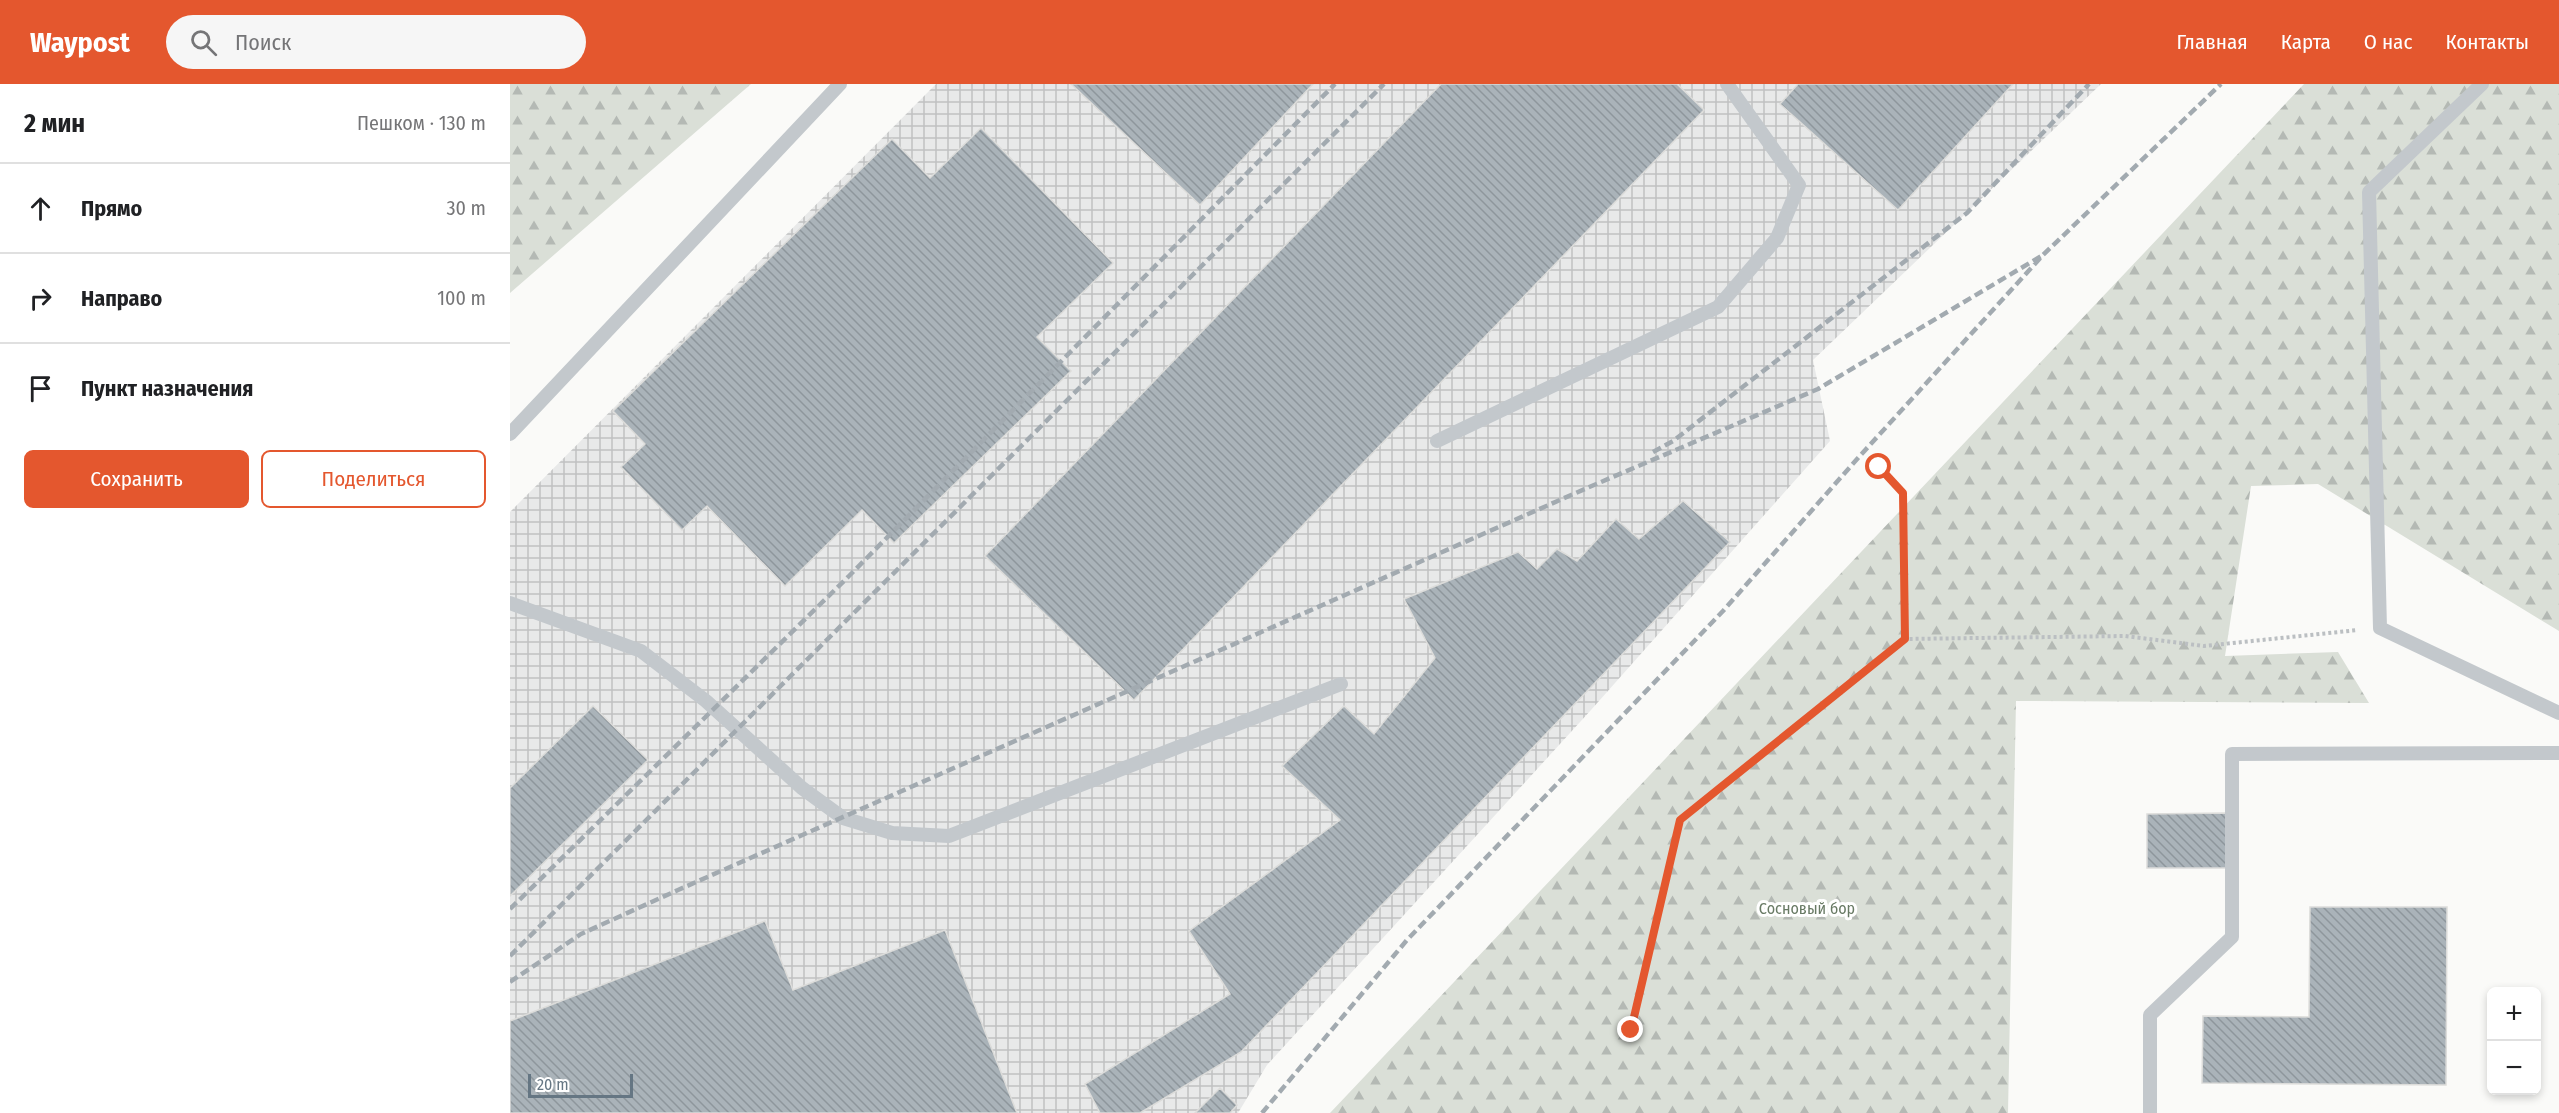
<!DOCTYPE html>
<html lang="ru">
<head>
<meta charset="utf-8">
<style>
	:root { --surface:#fff; --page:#f6f6f6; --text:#202124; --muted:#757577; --line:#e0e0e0; --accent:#e4572e }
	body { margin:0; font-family:"Fira Sans Condensed",sans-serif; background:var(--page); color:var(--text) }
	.controls { position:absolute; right:18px; bottom:18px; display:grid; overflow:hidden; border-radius:9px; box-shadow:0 3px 9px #0003 }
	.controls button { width:54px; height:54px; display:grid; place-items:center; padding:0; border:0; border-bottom:2px solid var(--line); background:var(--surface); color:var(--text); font:30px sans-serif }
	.scale { position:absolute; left:18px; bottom:15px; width:105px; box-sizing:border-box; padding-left:6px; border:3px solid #657683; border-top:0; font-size:16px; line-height:21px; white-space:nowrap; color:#657683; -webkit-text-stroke:4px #fff; paint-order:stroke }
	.stop { position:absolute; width:18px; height:18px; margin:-14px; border:4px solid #e4572e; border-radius:50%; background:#fff }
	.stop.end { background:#e4572e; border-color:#fff; box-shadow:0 2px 6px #0008 }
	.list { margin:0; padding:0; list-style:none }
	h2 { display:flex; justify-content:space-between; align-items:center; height:78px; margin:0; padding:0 24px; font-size:26px }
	h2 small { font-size:20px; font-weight:400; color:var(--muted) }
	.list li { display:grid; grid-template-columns:39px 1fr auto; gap:18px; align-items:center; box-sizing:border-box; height:90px; padding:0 24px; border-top:2px solid var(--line) }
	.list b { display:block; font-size:22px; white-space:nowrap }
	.list em { font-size:20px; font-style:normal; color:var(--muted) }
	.actions { display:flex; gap:12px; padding:18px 24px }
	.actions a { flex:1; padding:14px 0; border:2px solid var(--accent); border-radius:9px; text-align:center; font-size:21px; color:var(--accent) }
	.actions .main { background:var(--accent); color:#fff }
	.icon { flex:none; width:33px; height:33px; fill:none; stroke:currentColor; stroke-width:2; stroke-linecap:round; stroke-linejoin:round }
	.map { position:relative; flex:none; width:2049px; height:1029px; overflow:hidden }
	header { display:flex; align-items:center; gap:36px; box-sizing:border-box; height:84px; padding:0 30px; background:var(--accent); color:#fff }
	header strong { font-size:28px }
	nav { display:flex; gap:33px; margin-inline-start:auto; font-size:21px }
	.search { width:420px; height:54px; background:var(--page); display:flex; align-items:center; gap:15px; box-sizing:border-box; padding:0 21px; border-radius:33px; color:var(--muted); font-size:22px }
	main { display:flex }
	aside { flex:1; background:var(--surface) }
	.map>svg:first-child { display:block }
</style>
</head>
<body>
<header>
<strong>Waypost</strong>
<div class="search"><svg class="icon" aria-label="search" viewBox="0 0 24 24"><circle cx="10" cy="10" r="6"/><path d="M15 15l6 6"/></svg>Поиск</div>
<nav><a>Главная</a><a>Карта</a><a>О нас</a><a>Контакты</a></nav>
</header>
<main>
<aside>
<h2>2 мин<small>Пешком · 130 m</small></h2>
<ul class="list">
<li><svg class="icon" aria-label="ahead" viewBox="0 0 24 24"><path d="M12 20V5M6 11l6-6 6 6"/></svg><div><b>Прямо</b></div><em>30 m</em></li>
<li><svg class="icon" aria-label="right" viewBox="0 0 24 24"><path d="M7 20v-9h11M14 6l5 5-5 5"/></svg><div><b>Направо</b></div><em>100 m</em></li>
<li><svg class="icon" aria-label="arrive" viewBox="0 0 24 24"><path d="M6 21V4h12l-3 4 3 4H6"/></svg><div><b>Пункт назначения</b></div></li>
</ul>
<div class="actions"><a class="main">Сохранить</a><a>Поделиться</a></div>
</aside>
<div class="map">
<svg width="2049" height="1029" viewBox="0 0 2049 1029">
	<defs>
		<pattern id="industrial-grid" width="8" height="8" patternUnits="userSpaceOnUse" patternTransform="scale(1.5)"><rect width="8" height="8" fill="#e8e9e9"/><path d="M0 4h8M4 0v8" fill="none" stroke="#c0c1c2"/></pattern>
		<pattern id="forest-firs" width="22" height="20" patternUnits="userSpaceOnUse" patternTransform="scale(1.5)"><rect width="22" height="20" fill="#dadfd7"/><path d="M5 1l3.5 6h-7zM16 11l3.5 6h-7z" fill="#b4b9b4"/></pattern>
		<pattern id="building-back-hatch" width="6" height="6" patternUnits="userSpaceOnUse" patternTransform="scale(1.5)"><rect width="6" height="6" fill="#aab3b9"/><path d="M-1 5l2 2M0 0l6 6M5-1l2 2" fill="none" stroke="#8e969c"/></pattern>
	</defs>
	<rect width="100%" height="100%" fill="#fafaf8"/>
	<!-- industrial -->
	<path fill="url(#industrial-grid)" d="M426,0h1165l-288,276 17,81 -239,269 -324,355 -29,48h-728v-601z"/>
	<!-- forest -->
	<path fill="url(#forest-firs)" d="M0,0h241l-241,209z
		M1794,0h255v547l-241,-147 -67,2 -26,170 113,-4 31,51 -353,-2 -8,412h-678z"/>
	<!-- building -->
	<path fill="url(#building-back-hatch)" stroke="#dcdcda" stroke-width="1.5" d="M561,0h242l-113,121z
		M931,0h236l27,26 -570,590 -149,-144z
		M1288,0h215l-115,126 -118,-106z
		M471,44l132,135 -76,74 34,34 -177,172 -32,-33 -77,76 -78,-80 -25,24 -61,-63 24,-23 -32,-33 279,-272 38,39z
		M1173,417l47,41 -489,510 -101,61h-40l-15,-29 145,-90 -41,-63 151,-111 -58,-54 62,-60 30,28 61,-76 -31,-59 114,-47 19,17 20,-20 20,12 39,-42 23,20z
		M83,622l55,54 -138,136v-108z
		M1718,729l1,55h-82v-54z
		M1800,823h137l-1,178 -244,-2 1,-67 106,1z
		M255,837l28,69 152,-60 72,183h-507v-92z
		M710,1004l17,17 -7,8h-35z"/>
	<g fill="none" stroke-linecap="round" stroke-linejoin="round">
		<!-- path -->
		<path stroke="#bbbfc2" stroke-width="4" stroke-dasharray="3 3" stroke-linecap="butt" d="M1369,383l24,26 2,146 220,-3 79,10 154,-16
			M1121,946l49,-210 225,-181"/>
		<!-- lane -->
		<path stroke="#c3c8cc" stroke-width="14" d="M1972,0l-113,108 11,436 179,85
			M0,350l330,-350
			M927,357l281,-134 59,-69 22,-53 -72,-101
			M0,519l131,48 65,50 96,87 41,30 49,15 57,3 392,-152
			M1640,1029v-98l82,-78v-183l327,-1"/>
		<!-- rail -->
		<path stroke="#a2aab0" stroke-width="4.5" stroke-dasharray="9 4.5" stroke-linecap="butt" d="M1143,368l20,-11 294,-228 122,-129
			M0,825l339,-333 486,-492
			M0,872l874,-872
			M0,898l71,-48 97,-44 909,-402 231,-99 225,-134
			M752,1029l145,-173 316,-329 135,-153 185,-203 178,-171"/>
	</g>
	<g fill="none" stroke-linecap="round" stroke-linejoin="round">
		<!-- route -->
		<path stroke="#e4572e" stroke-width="8" d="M1121,946l49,-210 225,-181 -2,-146 -24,-26"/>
	</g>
	<g text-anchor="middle" stroke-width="6" stroke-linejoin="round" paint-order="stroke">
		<!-- park labels -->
		<g font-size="16" fill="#687a64" stroke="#fff">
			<text x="1297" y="830">Сосновый бор</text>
		</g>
	</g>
</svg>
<div class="controls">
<button>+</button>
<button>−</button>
</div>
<div class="scale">20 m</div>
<div class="stop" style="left:1369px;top:383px"></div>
<div class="stop end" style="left:1121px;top:946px"></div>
</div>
</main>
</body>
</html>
